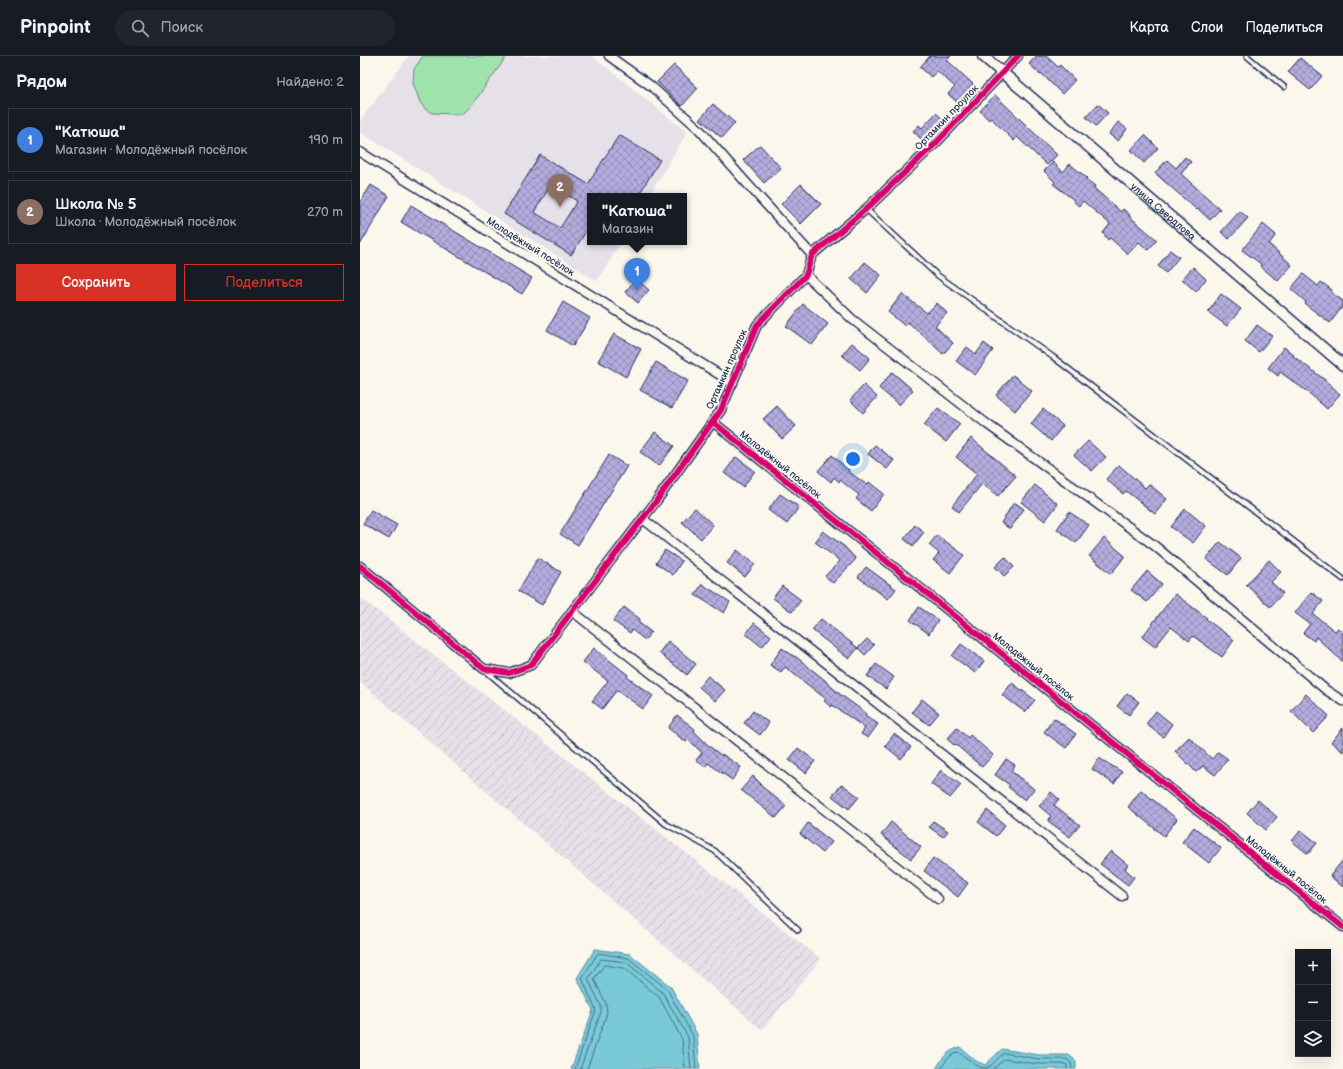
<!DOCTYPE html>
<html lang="ru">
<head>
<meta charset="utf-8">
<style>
	:root { --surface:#171b24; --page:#20242c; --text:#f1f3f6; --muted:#9ea1a6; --line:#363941; --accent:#d93025 }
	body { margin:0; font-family:"Balsamiq Sans",sans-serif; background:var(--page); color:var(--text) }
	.controls { position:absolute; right:12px; bottom:12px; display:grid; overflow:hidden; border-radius:0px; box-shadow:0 4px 16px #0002 }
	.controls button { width:36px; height:36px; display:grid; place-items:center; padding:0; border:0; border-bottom:1px solid var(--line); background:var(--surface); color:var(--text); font:20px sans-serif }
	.you { position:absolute; left:493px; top:403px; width:14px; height:14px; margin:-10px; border:3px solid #fff; border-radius:50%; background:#1a73e8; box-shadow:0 0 0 6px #1a73e833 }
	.badge { display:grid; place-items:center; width:26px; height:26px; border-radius:50%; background:var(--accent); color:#fff; font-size:13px; font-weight:700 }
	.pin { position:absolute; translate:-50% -33px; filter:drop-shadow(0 1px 2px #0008) }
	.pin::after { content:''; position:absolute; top:21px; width:14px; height:12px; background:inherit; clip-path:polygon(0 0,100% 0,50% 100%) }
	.popup { position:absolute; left:227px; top:137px; width:100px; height:52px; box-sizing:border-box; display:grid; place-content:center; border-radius:0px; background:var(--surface); filter:drop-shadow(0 1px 3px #0005); font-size:13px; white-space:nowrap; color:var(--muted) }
	.popup b { font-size:15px; color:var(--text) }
	.popup::after { content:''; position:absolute; left:50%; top:100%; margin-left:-8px; border:8px solid transparent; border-top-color:var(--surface) }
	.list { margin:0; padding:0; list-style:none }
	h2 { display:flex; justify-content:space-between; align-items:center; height:52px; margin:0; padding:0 16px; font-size:17px }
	h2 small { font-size:13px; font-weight:400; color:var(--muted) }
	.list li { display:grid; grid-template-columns:26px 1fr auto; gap:12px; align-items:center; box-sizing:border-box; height:64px; margin:0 8px 8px; padding:0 8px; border:1px solid var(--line); border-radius:0px }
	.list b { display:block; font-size:15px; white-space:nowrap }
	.list p { margin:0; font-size:13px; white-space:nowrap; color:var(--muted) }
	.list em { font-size:13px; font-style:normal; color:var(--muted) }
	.actions { display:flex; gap:8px; padding:12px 16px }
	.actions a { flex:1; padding:9px 0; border:1px solid var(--accent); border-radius:0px; text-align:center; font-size:14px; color:var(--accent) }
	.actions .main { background:var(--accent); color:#fff }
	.icon { flex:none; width:22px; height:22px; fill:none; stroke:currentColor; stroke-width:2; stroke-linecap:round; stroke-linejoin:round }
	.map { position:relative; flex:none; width:983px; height:1013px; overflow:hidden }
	header { display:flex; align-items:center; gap:24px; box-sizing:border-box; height:56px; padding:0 20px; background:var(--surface); border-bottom:1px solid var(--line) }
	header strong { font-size:19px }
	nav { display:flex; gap:22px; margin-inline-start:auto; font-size:14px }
	.search { width:280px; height:36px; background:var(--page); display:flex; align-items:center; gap:10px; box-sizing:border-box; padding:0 14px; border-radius:22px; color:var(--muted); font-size:15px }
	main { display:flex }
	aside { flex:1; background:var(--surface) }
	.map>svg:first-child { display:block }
</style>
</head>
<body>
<header>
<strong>Pinpoint</strong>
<div class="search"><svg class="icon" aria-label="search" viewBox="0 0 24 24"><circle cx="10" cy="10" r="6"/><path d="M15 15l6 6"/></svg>Поиск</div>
<nav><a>Карта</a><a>Слои</a><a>Поделиться</a></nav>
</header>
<main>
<aside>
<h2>Рядом<small>Найдено: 2</small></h2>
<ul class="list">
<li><span class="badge" style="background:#3f7fe0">1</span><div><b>&quot;Катюша&quot;</b><p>Магазин · Молодёжный посёлок</p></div><em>190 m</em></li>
<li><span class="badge" style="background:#8d6e63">2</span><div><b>Школа № 5</b><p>Школа · Молодёжный посёлок</p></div><em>270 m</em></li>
</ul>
<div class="actions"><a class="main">Сохранить</a><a>Поделиться</a></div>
</aside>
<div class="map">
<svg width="983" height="1013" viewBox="0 0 983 1013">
	<defs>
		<pattern id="industrial-furrows" width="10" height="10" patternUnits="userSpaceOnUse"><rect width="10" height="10" fill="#e6e0e8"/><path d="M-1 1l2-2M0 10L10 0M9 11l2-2" fill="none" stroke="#c5c0c9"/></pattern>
		<pattern id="building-cross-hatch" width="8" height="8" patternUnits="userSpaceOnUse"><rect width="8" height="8" fill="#b4acdd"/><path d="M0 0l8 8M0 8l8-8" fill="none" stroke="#928cb6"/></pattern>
	</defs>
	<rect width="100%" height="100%" fill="#fbf7ec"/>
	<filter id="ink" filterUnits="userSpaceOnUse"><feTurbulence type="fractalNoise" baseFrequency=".025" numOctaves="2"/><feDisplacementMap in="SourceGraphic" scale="8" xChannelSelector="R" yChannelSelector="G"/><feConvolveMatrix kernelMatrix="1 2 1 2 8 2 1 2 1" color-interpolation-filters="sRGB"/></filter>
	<g filter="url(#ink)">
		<!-- built -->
		<path fill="#e6e0e8" d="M49,0h183l95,76 -38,64h-59v46h31l-24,39 -237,-149v-11z"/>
		<!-- industrial -->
		<path fill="url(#industrial-furrows)" d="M0,541l461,362 -59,71 -402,-348z"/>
		<!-- garden -->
		<path fill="#a0e2ac" stroke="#5e8885" d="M63,0h84l-36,50 -8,8h-11l-20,-1 -7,-4 -5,-7 -7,-19 1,-14z"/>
		<!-- water -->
		<path fill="#7ac9d6" stroke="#548ba6" d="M235,893l35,5 41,33 26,47 3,35h-129l22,-59 -16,-32z
			M600,991l16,14 9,4 17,-16 37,6h30l7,6v8h-140c7,-12 10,-17 24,-22z"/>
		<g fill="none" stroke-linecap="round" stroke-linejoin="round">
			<!-- shore -->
			<path stroke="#416d8e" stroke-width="1" d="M215,1013l21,-59 -14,-32 16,-25 30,5 39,31 26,47 3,33
				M220,1013l21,-57v-6l-13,-27 13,-20 25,3 37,31 25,44 3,32
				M227,1013l20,-56 -1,-9 -12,-25 10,-14 20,3 35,29 23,42 3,30
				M581,1013c5,-8 8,-14 17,-17 7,4 20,17 28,16 7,-2 12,-11 18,-15l35,6h28l4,4 1,6
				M633,1013l12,-10 33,5h27l2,1v4"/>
		</g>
		<!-- building -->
		<path fill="url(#building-cross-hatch)" stroke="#1b2f5e" fill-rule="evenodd" d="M570,0h21l-4,4 28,26 -16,18 -11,-10 7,-7 -18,-16 -6,6 -11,-10z
			M676,0h10l12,11 2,-2 15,15 -13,14 -21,-21 -1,1 -11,-10z
			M940,2l22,18 -12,14 -22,-18z
			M314,9l24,23 -16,18 -25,-24z
			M635,39l62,60 -10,10 -30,-28 -3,4 -23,-23 -2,2 -9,-9z
			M353,48l22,19 -13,15 -22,-19z
			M738,48l10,9 -12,13 -10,-9z
			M576,57l9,8 -21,21 -11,-11 6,-6 3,3z
			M758,66l9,7 -9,12 -9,-7z
			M259,79l41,25 -22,36h-48v29l-19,30 -67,-41 36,-59 48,29zM191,129l26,16 -17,27 -26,-16z
			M785,79l13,13 -14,15 -13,-13z
			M400,89l21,23 -17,15 -21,-23z
			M825,101l6,5 -10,12 39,35 -10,11 -12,-11 -1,1 -42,-37 12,-13 9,8z
			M693,106l10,10 7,-8 17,14 -1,1 9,7 -1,2 27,24 2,-3 7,6 -1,1 28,24 -9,10 -9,-8 -11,12 -18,-16 -2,2 -5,-7 7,-9 -27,-23 -4,5 -6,-5 1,-1 -21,-16 2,-2 -11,-11z
			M441,128l20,20 -20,20 -20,-20z
			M11,129l18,11 -29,49v-43z
			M51,149l121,73 -10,16 -121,-72z
			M880,155l8,7 -19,21 -8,-7z
			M903,168l13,11 -7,9 23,21 -14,16 -18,-15 1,-2 -19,-14z
			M810,194l9,7 -13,16 -8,-7z
			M505,206l16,13 -14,18 -16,-14z
			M833,211l13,12 -10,13 -14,-13z
			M943,218l15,12 3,-4 11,8 -1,2 12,9v5l-13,17 -25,-19 1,-2 -15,-13z
			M276,223l13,11 -11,13 -13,-11z
			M542,238l25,19 10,-10 10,10 -12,13 18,17 -10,11 -35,-32 -3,4 -17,-14z
			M861,238l20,15 -14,17 -19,-14z
			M203,246l27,16 -17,28 -26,-16z
			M443,248l25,20 -16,21 -26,-19z
			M897,269l15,11 -13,16 -14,-11z
			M254,278l27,15 -15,28 -28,-16z
			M492,287l18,15 -10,12 -18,-15z
			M624,287l9,7 -18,25 -19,-14 11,-14 9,7z
			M924,291l10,8 -1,1 32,24 15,14 -13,15 -18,-16 -29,-21 -2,4 -10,-8z
			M296,306l32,19 -16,27 -32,-18z
			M532,316l21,18 -14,15 -20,-17z
			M653,319l19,16 -17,20 -19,-16z
			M504,329l13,12 -14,16 -13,-13z
			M417,350l19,20 -14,13 -19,-20z
			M578,352l22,16 -14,18 -22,-17z
			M683,353l20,17 -12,15 -20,-17z
			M295,376l19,14 -15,20 -19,-14z
			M611,382l45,38 -18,20 -16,-12 -23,28 -7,-6 25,-32 -21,-17z
			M728,385l18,16 -14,14 -18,-16z
			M515,389l19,15 -7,9 -19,-15z
			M249,399l18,11 -49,79 -18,-11z
			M472,399l17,15 -1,1 19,14 2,-3 15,12 -13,17 -15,-12 3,-4 -19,-15 -1,2 -5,-5 -3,5 -13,-11z
			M376,401l19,14 -12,16 -19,-14z
			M759,409l26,23 4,-4 18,15 -12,15 -29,-23 -3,3 -17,-15z
			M675,429l23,19 -13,17 -24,-19z
			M420,438l19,13 -12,17 -19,-14z
			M654,446l10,7 -14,20 -9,-6z
			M335,452l18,17 -12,14 -19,-17z
			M825,453l21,17 -13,17 -22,-16z
			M11,454l26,15 -8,14 -26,-15z
			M709,456l20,13 -13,18 -19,-14z
			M555,469l9,7 -11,14 -9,-7z
			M463,475l22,16 11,12 -23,24 -8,-7 15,-15 -25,-19z
			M577,479l27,20 -14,18 -17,-13 6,-7 -10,-8z
			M744,482l21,18 -14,18 -22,-18z
			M860,486l21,16 -13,17 -22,-16z
			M305,494l17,11 -9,14 -17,-12z
			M377,494l18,14 -10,13 -18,-14z
			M645,501l9,10 -10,9 -9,-9z
			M178,502l23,14 -19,33 -24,-14z
			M909,504l12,12 -10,10 12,11 -13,14 -24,-22z
			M506,511l30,22 -8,10 -30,-22z
			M787,515l15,13 -15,18 -16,-12z
			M342,528l28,18 -6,11 -29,-18z
			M422,530l19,14 -9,12 -19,-14z
			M951,536l12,9 -10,13 22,17 3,-3 5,5v29l-27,-25 -2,4 -11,-8 7,-9 -15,-11z
			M815,538l32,24 -1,1 28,21 -12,17 -29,-21 -4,5 -18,-14 -16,20 -13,-10z
			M264,551l16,12 -2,3 13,10 -6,8 -13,-10 -2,3 -17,-12z
			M559,551l19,13 -9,14 -19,-14z
			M461,563l37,29 -9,11 -37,-29z
			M394,567l17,13 -9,11 -16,-13z
			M507,583l7,6 -9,10 -7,-7z
			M308,585l28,23 -9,11 -28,-22z
			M601,588l23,17 -9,12 -23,-17z
			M234,592l34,27 -1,2 26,19 -10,13 -26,-19 -15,19 -10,-8 16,-20 -25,-19z
			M422,592l13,9v-1l31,25v1l15,13 25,18 -1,2 13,9 -10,14 -7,-4 4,-6 -33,-23 -1,2 -7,-6 2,-2 -41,-32 -4,5 -11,-7z
			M516,608l18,13 -8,12 -19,-13z
			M348,620l17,14 -10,11 -16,-14z
			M652,627l23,17 -10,12 -23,-17z
			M767,637l12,9 -10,13 -12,-9z
			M946,638l23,22 -16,17 -22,-22z
			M562,643l17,14 -10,12 -17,-13z
			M393,655l16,12 -9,12 -16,-12z
			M796,655l16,13 -9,13 -17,-13z
			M317,659l18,14 -1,2 15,15 13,10v-2l19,13 -9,13 -24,-17 -3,4 -9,-7 6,-7 -14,-14 -2,3 -18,-14z
			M694,662l22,16 -10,14 -22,-16z
			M597,672l11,10 2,-3 23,20 -11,12 -27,-23 -1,1 -7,-6z
			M983,672v24l-12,-10z
			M534,678l17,13 -10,12 -16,-13z
			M829,681l23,22 6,-7 10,7 -13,16 -12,-9 -7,6 -21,-21z
			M438,692l17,13 -9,12 -17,-13z
			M739,702l23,14 -8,12 -22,-15z
			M646,703l9,6 -4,6 23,18 -9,11 -17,-13 2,-2 -15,-10z
			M581,714l20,15 -11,13 -19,-14z
			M393,720l8,8 -1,1 26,21 -10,12 -35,-28z
			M482,728l17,13 -10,12 -17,-13z
			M781,734l36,29 -13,17 -36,-29z
			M691,736l8,7 -5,6 26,20 -10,12 -22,-16 3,-5 -12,-10z
			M898,744l19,17 -11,13 -19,-17z
			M627,754l18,15 -9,11 -18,-14z
			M573,765l15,10 -5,6 -14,-10z
			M531,766l30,25 -10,12 -30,-24z
			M448,767l24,19 -9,11 -23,-19z
			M834,771l27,21 -12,15 -27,-21z
			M941,774l16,13 -9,11 -16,-13z
			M751,795l17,14 -3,4 9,8 -6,8 -28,-21z
			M573,802l35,25 -10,14 -34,-26z
			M983,804v27l-13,-11z"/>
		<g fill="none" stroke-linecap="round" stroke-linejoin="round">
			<defs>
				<path id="service" d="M887,0l37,31
					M506,153l71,66 116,82 290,222
					M126,615l180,153 49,27 83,79"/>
				<path id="minor" d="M249,0l42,30 48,43 43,49 70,77
					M0,96l373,231
					M446,219l46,44 135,105 168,122 171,144 17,11
					M353,366l630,505
					M283,463l479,377
					M0,510l124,103 25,4 22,-8 126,-165 64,-90 36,-85 49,-50 6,-20 54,-46 70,-66 82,-87
					M212,555l366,288"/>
				<g id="tertiary">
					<path id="s1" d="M623,0l360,309"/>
				</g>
			</defs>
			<!-- service casing -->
			<use href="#service" stroke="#1b2f5e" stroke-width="7"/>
			<!-- minor casing -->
			<use href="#minor" stroke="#1b2f5e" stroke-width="11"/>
			<!-- tertiary casing -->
			<use href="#tertiary" stroke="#1b2f5e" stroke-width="13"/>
			<!-- service -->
			<use href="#service" stroke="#fbf7ec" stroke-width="4"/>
			<!-- minor -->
			<use href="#minor" stroke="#fbf7ec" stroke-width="8"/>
			<!-- tertiary -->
			<use href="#tertiary" stroke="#fbf7ec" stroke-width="10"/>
			<defs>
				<path id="cycleway" d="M353,366l630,505
					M0,510l124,103 25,4 22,-8 126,-165 64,-90 36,-85 49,-50 6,-20 54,-46 70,-66 82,-87"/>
			</defs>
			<!-- cycleway casing -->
			<use href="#cycleway" stroke="#fbf7ec" stroke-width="8"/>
			<!-- cycleway -->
			<use href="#cycleway" stroke="#d6006c" stroke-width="6"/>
		</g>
	</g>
	<g text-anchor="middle" stroke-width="4" stroke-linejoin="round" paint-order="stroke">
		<!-- street labels -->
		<g font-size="10" fill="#1b2f5e" stroke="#fbf7ec">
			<text transform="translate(586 61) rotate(-46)" y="4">Ортамкин проулок</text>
			<text dy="4" stroke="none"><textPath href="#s1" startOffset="238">улица Свердлова</textPath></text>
			<text transform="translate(171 190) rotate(32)" y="4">Молодёжный посёлок</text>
			<text transform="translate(366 313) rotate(-66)" y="4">Ортамкин проулок</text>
			<text transform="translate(421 408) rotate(39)" y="4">Молодёжный посёлок</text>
			<text transform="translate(674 610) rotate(39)" y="4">Молодёжный посёлок</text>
			<text transform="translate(927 813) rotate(39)" y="4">Молодёжный посёлок</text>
		</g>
	</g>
</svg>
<div class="controls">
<button>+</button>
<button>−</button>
<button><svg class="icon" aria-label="layers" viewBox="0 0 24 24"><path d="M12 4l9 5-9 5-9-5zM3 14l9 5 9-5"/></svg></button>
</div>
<div class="you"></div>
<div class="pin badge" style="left:277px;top:235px;background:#3f7fe0">1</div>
<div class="popup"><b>&quot;Катюша&quot;</b>Магазин</div>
<div class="pin badge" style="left:200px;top:151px;background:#8d6e63">2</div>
</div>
</main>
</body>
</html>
